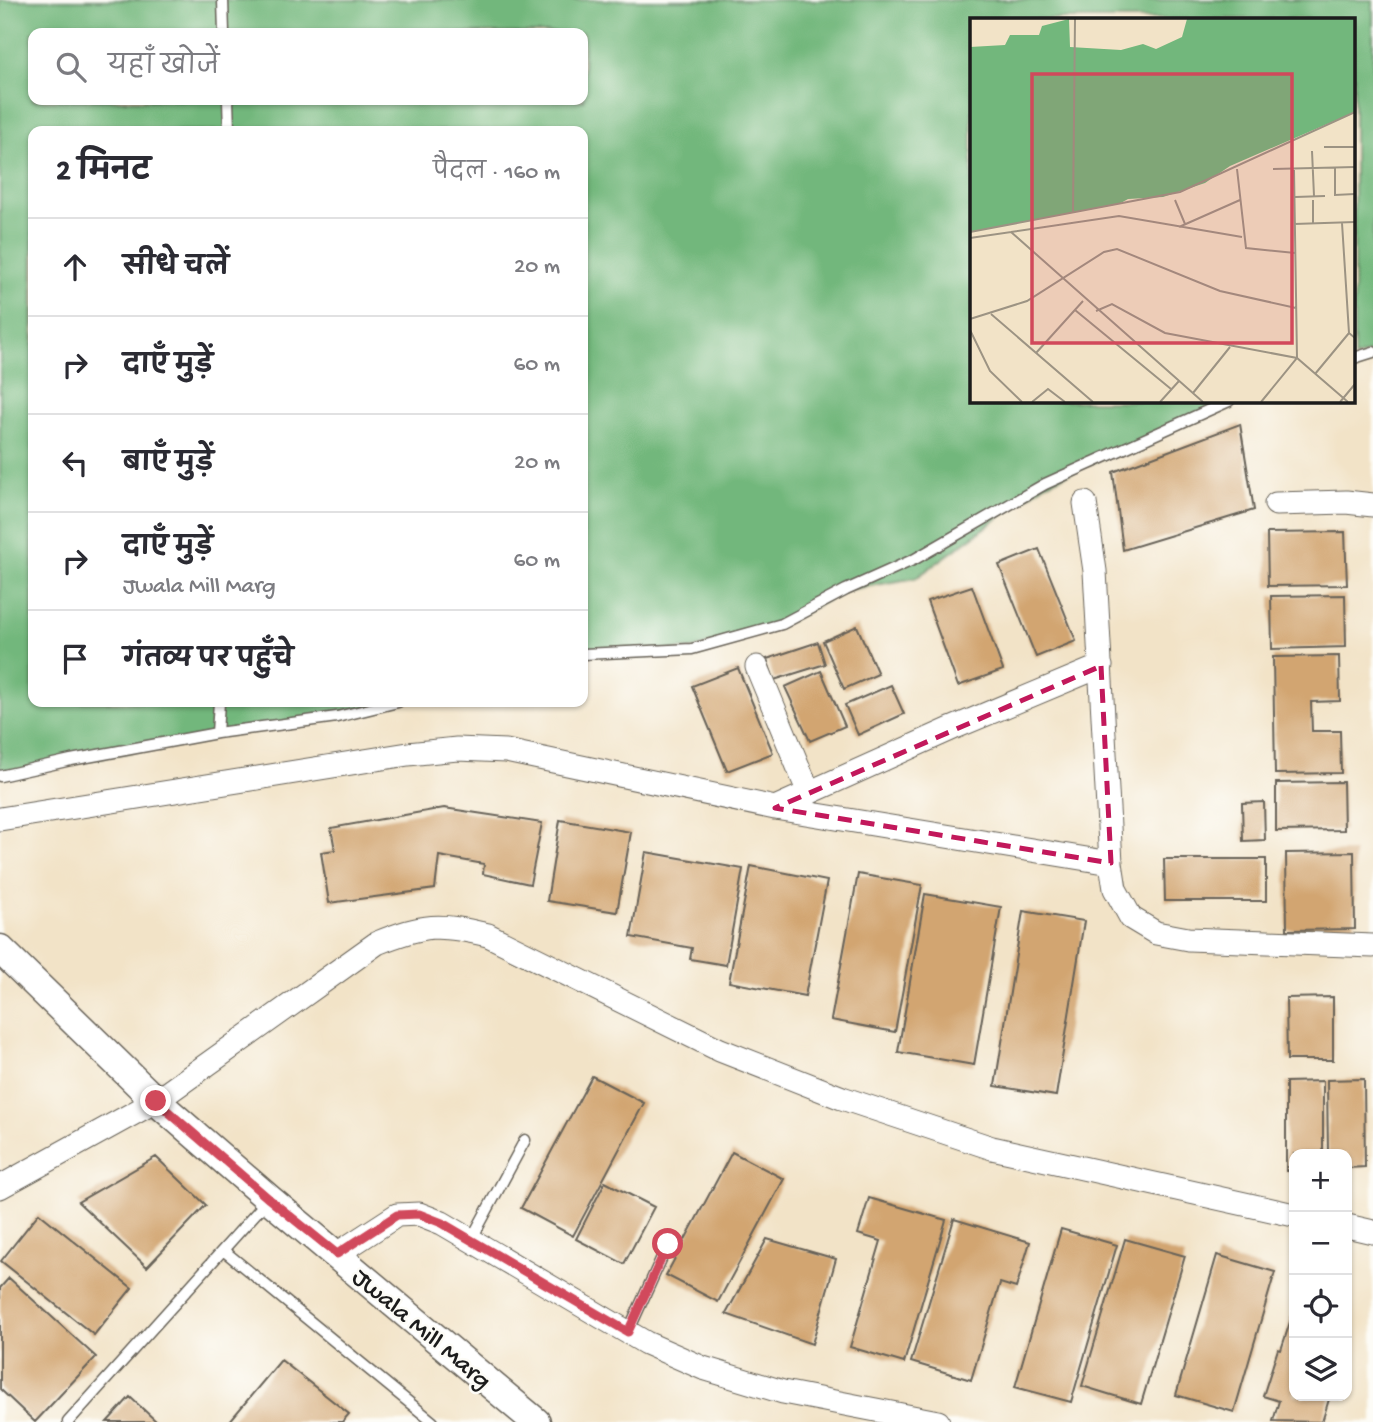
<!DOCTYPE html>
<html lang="hi">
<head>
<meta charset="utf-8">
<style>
	:root { --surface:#fff; --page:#f2f2f3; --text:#2b2b33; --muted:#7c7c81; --line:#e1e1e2 }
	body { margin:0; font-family:"Gochi Hand","Playpen Sans Deva",sans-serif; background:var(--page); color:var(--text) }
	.controls { position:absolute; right:21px; bottom:21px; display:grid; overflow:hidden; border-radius:14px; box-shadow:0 2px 5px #0004 }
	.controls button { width:63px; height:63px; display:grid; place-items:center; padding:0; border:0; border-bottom:2px solid var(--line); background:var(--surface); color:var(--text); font:35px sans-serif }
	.stop { position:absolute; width:21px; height:21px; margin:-16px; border:5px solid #d1495b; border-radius:50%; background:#fff }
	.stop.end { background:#d1495b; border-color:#fff; box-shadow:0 2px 7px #0008 }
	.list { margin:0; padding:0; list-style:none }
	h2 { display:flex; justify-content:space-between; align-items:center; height:91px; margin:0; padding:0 28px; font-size:30px }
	h2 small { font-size:23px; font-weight:400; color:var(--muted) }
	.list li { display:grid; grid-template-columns:46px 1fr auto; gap:21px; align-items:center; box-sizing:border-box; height:98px; padding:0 28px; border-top:2px solid var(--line) }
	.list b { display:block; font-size:26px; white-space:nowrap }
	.list p { margin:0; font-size:23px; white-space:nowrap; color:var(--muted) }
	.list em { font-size:23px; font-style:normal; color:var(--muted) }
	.icon { flex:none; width:38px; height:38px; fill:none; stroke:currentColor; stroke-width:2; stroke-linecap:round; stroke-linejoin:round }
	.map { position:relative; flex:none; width:1373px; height:1422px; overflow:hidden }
	.search { position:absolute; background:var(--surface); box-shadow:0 2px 5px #0004; left:28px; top:28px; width:560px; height:77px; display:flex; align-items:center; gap:18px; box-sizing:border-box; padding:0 24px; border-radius:14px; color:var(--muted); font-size:26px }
	.panel { position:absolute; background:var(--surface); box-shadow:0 2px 5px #0004; left:28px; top:126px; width:560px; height:581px; border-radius:14px }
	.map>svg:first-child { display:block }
</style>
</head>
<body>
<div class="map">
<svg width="1373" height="1422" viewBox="0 0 1373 1422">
	<rect width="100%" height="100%" fill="#fdfcf7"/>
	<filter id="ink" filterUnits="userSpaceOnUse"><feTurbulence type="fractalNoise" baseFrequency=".0143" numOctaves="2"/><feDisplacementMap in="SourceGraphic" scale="14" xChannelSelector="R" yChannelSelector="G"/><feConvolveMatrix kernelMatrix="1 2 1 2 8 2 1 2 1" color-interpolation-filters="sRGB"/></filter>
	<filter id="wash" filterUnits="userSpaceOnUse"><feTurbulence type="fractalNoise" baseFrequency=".00686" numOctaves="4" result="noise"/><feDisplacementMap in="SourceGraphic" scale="28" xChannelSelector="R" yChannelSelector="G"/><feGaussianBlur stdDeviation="1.57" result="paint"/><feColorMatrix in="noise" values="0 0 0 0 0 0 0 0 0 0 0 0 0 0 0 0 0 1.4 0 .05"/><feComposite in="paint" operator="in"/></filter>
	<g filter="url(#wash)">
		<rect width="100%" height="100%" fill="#f2e3c7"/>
		<!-- forest -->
		<path fill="#72b77c" stroke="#476a4c" stroke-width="2" fill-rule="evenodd" d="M0,0h1373v352l-19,6v-339h-382v382h257l-184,83 -129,94 -70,12 -64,34 -90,25 -109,5v-523h-550v571h365l-398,74zM33,33h550v67h-550z"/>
		<g id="blocks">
			<!-- building -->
			<path fill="#d2a571" d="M1240,424l14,86 -131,40 -10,-78z
				M1345,532l2,53 -79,1 -1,-53z
				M1039,549l37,92 -40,16 -37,-92z
				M972,586l31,84 -45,16 -31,-85z
				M1345,595l1,52 -74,2 -1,-53z
				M857,626l21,48 -34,15 -21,-48z
				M818,642l7,22 -51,16 -7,-21z
				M1339,656l1,45 -29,1 1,29h28l1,42 -66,1 -2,-117z
				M738,668l35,85 -46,18 -35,-85z
				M821,671l24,55 -35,15 -25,-54z
				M891,685l13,29 -46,21 -13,-30z
				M1343,782l1,48 -68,1v-48z
				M1264,802l1,38 -22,1 -1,-38z
				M444,808l98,15 -12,61 -47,-10 1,-10 -45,-8 -4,33 -106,14 -8,-51 14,-2 -4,-22z
				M560,820l71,12 -14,80 -70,-11z
				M646,852l97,17 -17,96 -36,-6 2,-11 -61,-11z
				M1354,852l1,77 -68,1 -1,-77z
				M1164,859h102v42h-101z
				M751,866l76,15 -22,115 -76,-14z
				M858,874l64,11 -27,147 -64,-12z
				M925,894l76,13 -27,158 -76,-13z
				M1023,911l61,10 -28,175 -61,-10z
				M1333,997v63h-46l-1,-62z
				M592,1076l52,27 -71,133 -52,-28z
				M1364,1079l1,88 -18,1v-14h-19l-1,-74z
				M1323,1081v73h-29v17h-8v-89z
				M732,1152l52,27 -66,123 -52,-27z
				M156,1157l50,48 -59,62 -69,-65z
				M605,1182l49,25 -30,57 -48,-25z
				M869,1198l77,22 -42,143 -54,-16 31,-106 -23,-7z
				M39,1213l93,75 -38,47 -93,-74z
				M954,1219l76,23 -14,46 -16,-5 -29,97 -60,-18z
				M1061,1229l56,16 -46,157 -56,-15z
				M767,1239l69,20 -24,85 -86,-30z
				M1125,1239l60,17 -44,148 -59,-18z
				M1217,1255l58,17 -41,140 -58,-17z
				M9,1278l87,79 -61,65 -35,-33v-101z
				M1294,1310v86h36l-8,26 -49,-1 6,-20 -16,-5 15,-47 3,1z
				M281,1360l68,54 -7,8h-113z
				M130,1397l27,25h-50z"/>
		</g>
	</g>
	<g filter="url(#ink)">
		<use href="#blocks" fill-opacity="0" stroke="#676258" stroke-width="2"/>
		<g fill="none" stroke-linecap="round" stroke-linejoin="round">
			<defs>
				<path id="service" d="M223,0l1,33
					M228,100l1,31
					M1354,358l19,-6
					M583,654l109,-5 90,-25 64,-34 69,-31 130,-75 184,-83
					M217,733l2,-31
					M0,776l71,-16 146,-27 120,-16 61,-15
					M471,1240l54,-100
					M223,1250l210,172
					M628,1332l40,-88
					M68,1422l199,-221"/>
				<path id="minor" d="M1085,503l10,68 16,292 4,26 16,29 25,15 32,6 185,7
					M1276,504l70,-2 27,3
					M757,667l52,126
					M775,808l178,-80 148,-62
					M0,819l408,-65 49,-5 49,2 269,57 336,55
					M0,1187l156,-86 221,-158c48,-19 61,-20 111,-8l232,115 122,48 150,50 302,67
					M1347,1226l26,6
					M337,1254l60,-39 22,-1 23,9 204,120 57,25 80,24 155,30"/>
				<path id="tertiary" d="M0,949l156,152 113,98 267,223"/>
			</defs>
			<!-- service casing -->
			<use href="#service" stroke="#676258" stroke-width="13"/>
			<!-- minor casing -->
			<use href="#minor" stroke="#676258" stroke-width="25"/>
			<!-- tertiary casing -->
			<use href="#tertiary" stroke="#676258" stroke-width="31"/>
			<!-- service -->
			<use href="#service" stroke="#fff" stroke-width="10"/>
			<!-- minor -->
			<use href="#minor" stroke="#fff" stroke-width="23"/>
			<!-- tertiary -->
			<use href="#tertiary" stroke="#fff" stroke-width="28"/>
		</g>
	</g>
	<g fill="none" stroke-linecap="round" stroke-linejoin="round" filter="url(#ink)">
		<!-- route -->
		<path stroke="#d1495b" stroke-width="9" d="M156,1101l113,98 68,55 60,-39 22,-1 23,9 186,109 40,-88"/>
	</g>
	<!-- marked area -->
	<path fill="none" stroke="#c2185b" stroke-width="5" stroke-dasharray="14 9" stroke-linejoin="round" d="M1101,666l10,197 -336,-55z"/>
	<g text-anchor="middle" stroke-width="5" stroke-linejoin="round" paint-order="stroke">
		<!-- street labels -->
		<g font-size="26" fill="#1c1c1c" stroke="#fdfcf7">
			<text transform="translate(423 1327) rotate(40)" y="9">Jwala Mill Marg</text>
		</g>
	</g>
	<!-- overview -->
	<g transform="translate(970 18)">
		<rect width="385" height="385" fill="#f2e3c7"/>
		<path d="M99,1l1,28 51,3 22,-6 13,5 26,-12 5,-18h168v93l-125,54 -25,17 -42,14 -35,2 -9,5 -149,28v-185l35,-2 5,-10h29l3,-9z" fill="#72b77c"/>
		<path fill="none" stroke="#9c9383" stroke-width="2" d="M354,129h31M342,133l2,45M365,150v27l20,-1M267,151l9,79 49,5M303,151l82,-2M325,179l30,-1M205,182l10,24M103,195l2,-194M372,205l7,110 6,5M324,206l61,-2M343,206v-24M209,209l61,-27M0,214l210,-40 175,-80M41,214l108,-16 123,21M0,220l41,-6 192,170M105,292l96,79M126,293l16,-7 53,29 132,25 51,44M21,296l102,88M0,301l57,-18 77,-49 13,-3 103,42 76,17M0,312l20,41 32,31M66,335l47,-52M345,356l34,-41M223,375l37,-46M62,384l16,-13 17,13M190,384l19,-21M291,384l36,-44 -3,-188M370,384l15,-18"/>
		<path fill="#d1495b" fill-opacity="0.15" stroke="#d1495b" stroke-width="3.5" d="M62,56h260v269h-260z"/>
		<rect width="385" height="385" fill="none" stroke="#1c1c1c" stroke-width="3.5"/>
	</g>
</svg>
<div class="controls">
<button>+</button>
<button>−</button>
<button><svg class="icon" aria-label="locate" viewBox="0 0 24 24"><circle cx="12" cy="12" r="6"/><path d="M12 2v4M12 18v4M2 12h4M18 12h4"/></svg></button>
<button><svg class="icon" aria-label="layers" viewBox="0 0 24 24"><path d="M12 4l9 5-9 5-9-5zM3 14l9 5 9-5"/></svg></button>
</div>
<div class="stop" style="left:668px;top:1244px"></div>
<div class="stop end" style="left:156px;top:1101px"></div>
<div class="search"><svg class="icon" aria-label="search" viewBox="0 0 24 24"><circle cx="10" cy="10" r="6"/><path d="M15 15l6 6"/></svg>यहाँ खोजें</div>
<section class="panel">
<h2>2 मिनट<small>पैदल · 160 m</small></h2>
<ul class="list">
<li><svg class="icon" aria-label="ahead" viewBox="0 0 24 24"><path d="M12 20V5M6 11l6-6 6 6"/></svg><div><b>सीधे चलें</b></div><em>20 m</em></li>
<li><svg class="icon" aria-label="right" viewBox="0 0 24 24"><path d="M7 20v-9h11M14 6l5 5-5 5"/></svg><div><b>दाएँ मुड़ें</b></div><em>60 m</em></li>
<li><svg class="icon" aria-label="left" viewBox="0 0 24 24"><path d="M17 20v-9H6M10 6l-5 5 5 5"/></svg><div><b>बाएँ मुड़ें</b></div><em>20 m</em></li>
<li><svg class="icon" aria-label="right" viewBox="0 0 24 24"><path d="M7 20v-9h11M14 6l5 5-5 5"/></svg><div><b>दाएँ मुड़ें</b><p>Jwala Mill Marg</p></div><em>60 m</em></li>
<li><svg class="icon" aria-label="arrive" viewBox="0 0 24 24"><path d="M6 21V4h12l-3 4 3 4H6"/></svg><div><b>गंतव्य पर पहुँचे</b></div></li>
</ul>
</section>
</div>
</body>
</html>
